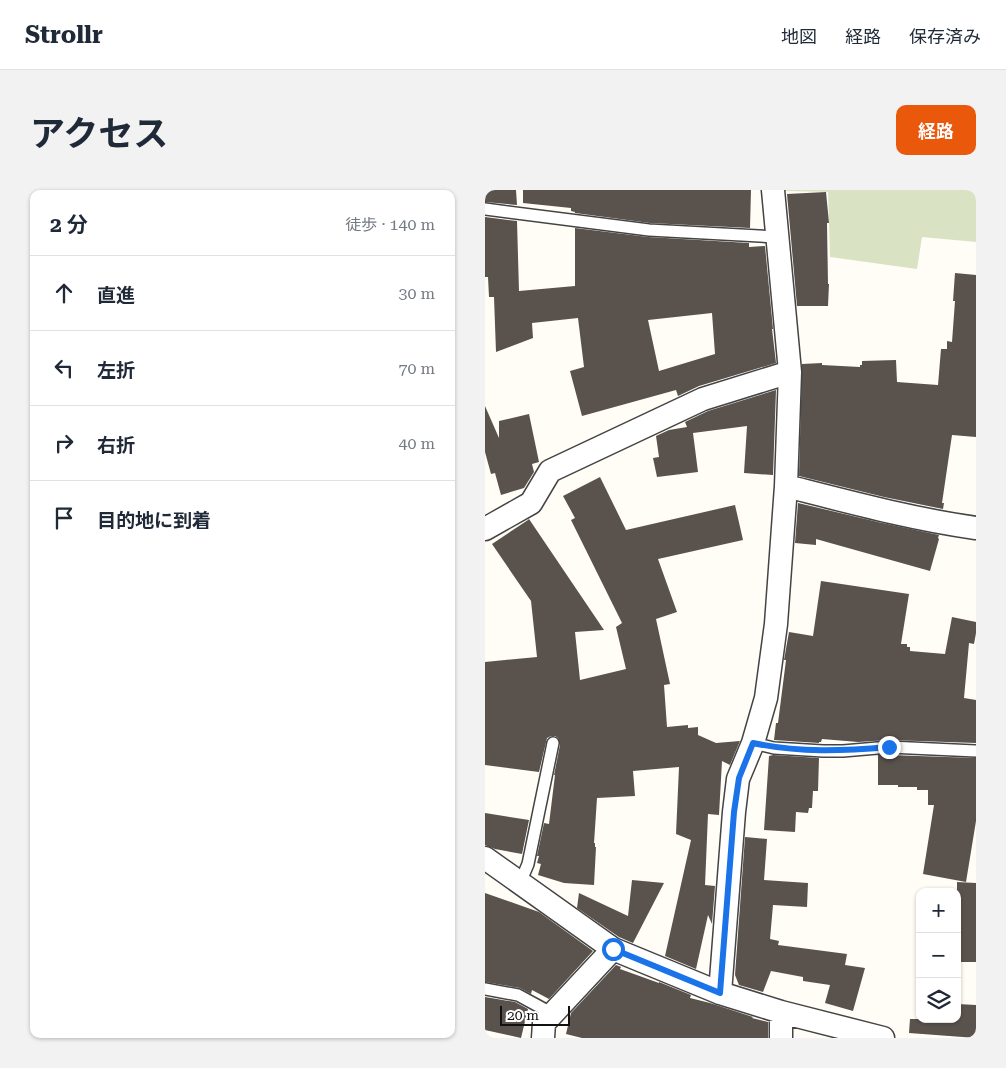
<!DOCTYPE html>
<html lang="ja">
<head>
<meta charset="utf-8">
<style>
	:root { --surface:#fff; --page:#f2f2f3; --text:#1f2937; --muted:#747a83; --line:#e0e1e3; --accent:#ea580c }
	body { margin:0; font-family:"Roboto Serif","Noto Sans JP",serif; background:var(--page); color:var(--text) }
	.controls { position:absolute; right:15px; bottom:15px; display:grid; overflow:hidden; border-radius:10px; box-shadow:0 1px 4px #0004 }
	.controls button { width:45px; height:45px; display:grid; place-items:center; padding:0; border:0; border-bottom:1px solid var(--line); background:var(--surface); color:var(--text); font:25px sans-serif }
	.scale { position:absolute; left:15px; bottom:12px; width:70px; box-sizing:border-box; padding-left:5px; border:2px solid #111; border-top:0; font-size:14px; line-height:18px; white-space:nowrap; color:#111; -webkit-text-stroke:4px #fff; paint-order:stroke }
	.stop { position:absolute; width:15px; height:15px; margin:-11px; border:4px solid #1a73e8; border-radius:50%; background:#fff }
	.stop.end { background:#1a73e8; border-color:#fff; box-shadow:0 1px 5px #0008 }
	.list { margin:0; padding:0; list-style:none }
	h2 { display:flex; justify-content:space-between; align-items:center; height:65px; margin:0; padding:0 20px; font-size:21px }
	h2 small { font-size:16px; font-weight:400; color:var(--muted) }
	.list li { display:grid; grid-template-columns:32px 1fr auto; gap:15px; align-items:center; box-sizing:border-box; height:75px; padding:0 20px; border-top:1px solid var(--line) }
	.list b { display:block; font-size:19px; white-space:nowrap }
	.list em { font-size:16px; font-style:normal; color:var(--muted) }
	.icon { flex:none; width:28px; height:28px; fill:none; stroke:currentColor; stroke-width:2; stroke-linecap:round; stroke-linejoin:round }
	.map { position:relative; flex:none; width:491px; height:848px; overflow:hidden; border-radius:10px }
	header { display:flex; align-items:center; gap:30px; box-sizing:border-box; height:70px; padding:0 25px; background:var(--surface); border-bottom:1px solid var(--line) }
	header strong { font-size:24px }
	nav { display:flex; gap:28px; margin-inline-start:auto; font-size:18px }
	.intro { display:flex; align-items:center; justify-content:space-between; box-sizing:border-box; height:120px; padding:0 30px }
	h1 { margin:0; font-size:35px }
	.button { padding:12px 22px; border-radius:10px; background:var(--accent); color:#fff; font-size:18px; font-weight:700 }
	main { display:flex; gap:30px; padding:0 30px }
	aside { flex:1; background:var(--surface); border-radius:10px; box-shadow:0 1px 4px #0004 }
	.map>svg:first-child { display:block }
</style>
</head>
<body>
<header>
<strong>Strollr</strong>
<nav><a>地図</a><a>経路</a><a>保存済み</a></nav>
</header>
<div class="intro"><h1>アクセス</h1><a class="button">経路</a></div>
<main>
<aside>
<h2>2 分<small>徒歩 · 140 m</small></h2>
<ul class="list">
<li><svg class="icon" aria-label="ahead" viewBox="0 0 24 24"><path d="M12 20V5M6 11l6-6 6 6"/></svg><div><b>直進</b></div><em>30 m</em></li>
<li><svg class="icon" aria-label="left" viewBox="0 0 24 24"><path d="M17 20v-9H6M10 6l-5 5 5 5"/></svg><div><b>左折</b></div><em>70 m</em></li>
<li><svg class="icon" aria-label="right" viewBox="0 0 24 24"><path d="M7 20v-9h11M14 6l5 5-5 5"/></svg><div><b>右折</b></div><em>40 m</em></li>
<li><svg class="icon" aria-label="arrive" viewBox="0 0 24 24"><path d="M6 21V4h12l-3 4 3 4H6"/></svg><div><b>目的地に到着</b></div></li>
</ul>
</aside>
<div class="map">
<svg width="491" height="848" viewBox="0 0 491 848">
	<rect width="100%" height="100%" fill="#fffdf5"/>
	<!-- cemetery -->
	<path fill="#d9e3c4" d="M300,0h191v52l-54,-5 -5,32 -87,-12 -2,-65 -43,-1z"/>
	<!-- building -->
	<path fill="#5a524d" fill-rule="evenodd" d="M0,0h31l1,15 -32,-3z
		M38,0h228l-1,38 -100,-5 -75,-10v-1l-4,-1v-3l-48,-5z
		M341,2l3,31h-2l1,61h1l-1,22h-31l-10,-112z
		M0,27l32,4 2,70 56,-5v-58l73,9 101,6v4l16,-1 8,83h-1l4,34 -77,23 -21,10 -2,-6 -94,26 -12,-45 14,-4 -6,-49 -46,5 1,15 -37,14 -2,-55h-5l-1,-20h-3zM227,123l3,41 -56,17 -11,-51z
		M470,83l21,2v162l-24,-2 -10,68h2l-1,6 -59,-12 -85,-21 3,-112 20,-1v2l38,2v-2h2v-4l34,-1 1,22 41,3 3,-36h6v-8l5,1 3,-41h-2z
		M291,200l-3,85 -29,-2 3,-47 -54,7 5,39 -41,5 -4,-19 6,-1 -3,-21 13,-6 18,-3 -2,-5 23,-11z
		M0,216l14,32v-17l30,-7 10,48 -7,2 2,8 -10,16 -23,7 -6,-22 -4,1 -6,-22z
		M115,287l26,53 109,-25 8,35 -85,19 19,53 -21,7 14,65 -6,1 3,42 21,-2v3l10,-1v8l18,8 24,-2 -10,24 -8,-4 -3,54 -11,-1 -3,71 10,1 -3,38 -4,-9 -12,54 -31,-13 26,-116 -15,-6 3,-67 -46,4 2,25 -38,2 -3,45h1v4h1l-2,38 -30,-2 -26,-8 3,-11 -4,-1 2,-7h-2l7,-33 5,1 6,-49h-1l6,-30 -2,-7 -3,-2h-4l-4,2 -8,34 -54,-7v-103l52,-5 -6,-56 -39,-57 36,-24 1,-1 75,111 -29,2 5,48 46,-11 -10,-42 6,-4 -51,-103 4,-2 -12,-22z
		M313,313l80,19 61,13 -1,3 1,1 -9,32 -114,-32v6l-21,-2z
		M336,391l88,13 -8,50h6v3h3v4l35,3 7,-37 24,5v11l-2,11 -5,-1 -5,55 12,2v43l-87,-3 -31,2 -36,-3 -1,3h-2v1l-45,-3 2,-17h2l8,-63h-2l5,-28 24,4z
		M288,565l46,3 -1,33h-5l-1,17h-3l-1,5 -12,-1 -1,20 -31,-2 5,-74z
		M393,565h11l87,3v63l-10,61 -43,-8 11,-69h-6v-15h-11v-3h-19v-2h-20z
		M0,623l44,7 -7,34 -27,-5 -10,-4z
		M260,647l22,2 -3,41 44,3 -1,24 -34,-2 -3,34 9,2 -1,4 69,9 -2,11 20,3 -12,43 -28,-8 5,-18 -27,-4v-4l-32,-6 -8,21 -24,-7 -4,-10z
		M147,690l32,3 -31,60 -14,-6 -42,-29 2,-15 49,23z
		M472,692l19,1v79h-19z
		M0,703l54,19 54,39 -44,48 -17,-9 -1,4 -11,-6 -35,-6z
		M131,775l5,2 -1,2 39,14v-1l32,13 -1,3 20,5 43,14 -1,1 16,4v16h-186l-16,-4 5,-21z
		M0,807l30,5 13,7 -7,29 -36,-8z
		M472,814l19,1v33l-67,-5 1,-14h47z"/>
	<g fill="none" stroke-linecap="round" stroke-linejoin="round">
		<defs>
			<path id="service" d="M0,19l164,21 128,7
				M268,553l21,5 49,3h20l46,-4 87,4
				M35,693l8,-19 25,-121
				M0,799l33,6 35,19"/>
			<path id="minor" d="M301,296c63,16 126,33 190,42
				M0,339l46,-26 19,-32 153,-72 87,-27
				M0,668l128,91 107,44 61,19 102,26
				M235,803l14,-181 4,-33 15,-36 13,-45 10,-74 10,-138 4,-114 -17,-182
				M58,848l1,-15 69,-74
				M296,848v-26"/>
		</defs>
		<!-- service casing -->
		<use href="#service" stroke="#444" stroke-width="14"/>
		<!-- minor casing -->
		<use href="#minor" stroke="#444" stroke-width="25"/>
		<!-- service -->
		<use href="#service" stroke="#fff" stroke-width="11"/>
		<!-- minor -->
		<use href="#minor" stroke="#fff" stroke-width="22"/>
	</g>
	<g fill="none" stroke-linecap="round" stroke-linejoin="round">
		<!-- route -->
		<path stroke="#1a73e8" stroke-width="6" d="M128,759l107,44 14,-181 5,-34 14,-35c46,10 90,8 136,4"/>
	</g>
</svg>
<div class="controls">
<button>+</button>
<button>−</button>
<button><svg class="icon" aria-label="layers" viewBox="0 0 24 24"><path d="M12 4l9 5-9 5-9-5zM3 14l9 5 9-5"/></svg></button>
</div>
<div class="scale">20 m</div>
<div class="stop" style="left:128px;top:759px"></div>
<div class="stop end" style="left:404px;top:557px"></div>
</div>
</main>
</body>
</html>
